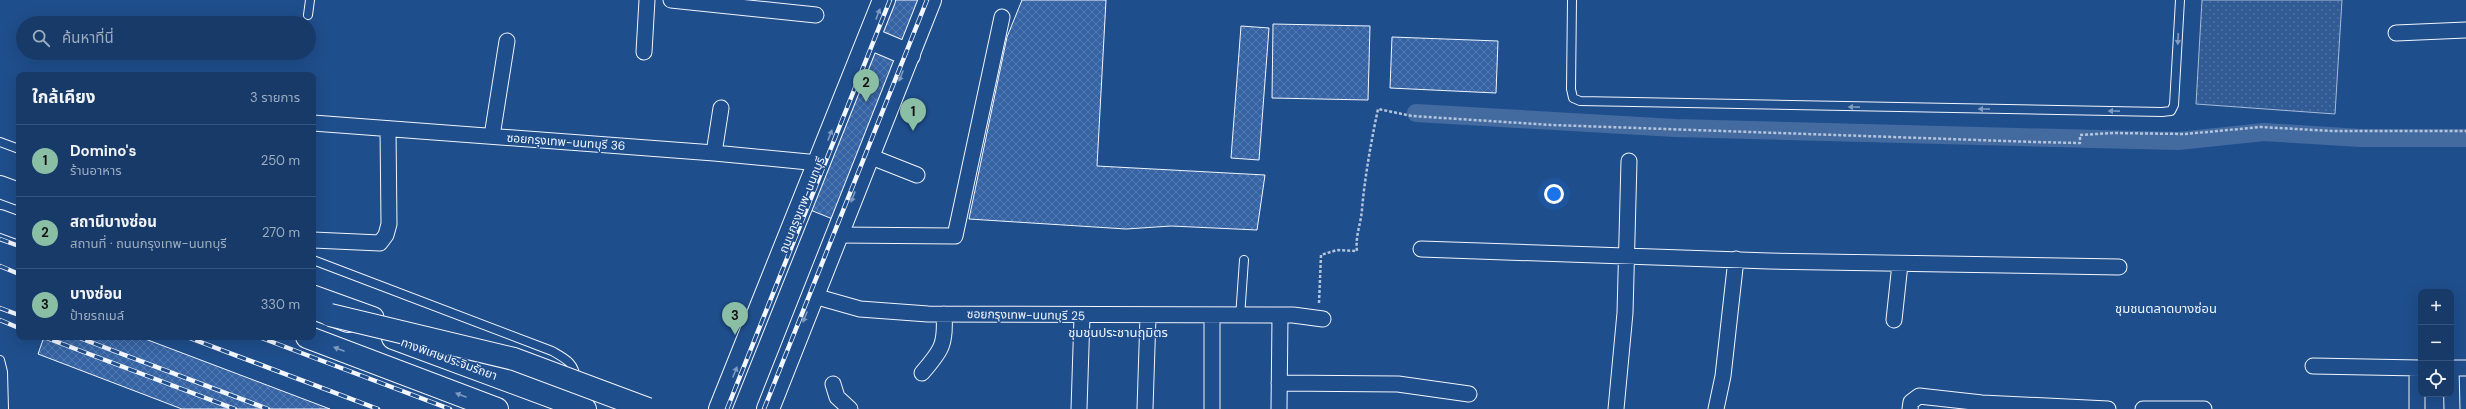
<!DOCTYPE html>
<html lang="th">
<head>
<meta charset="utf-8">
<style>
	:root { --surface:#173a69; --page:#244571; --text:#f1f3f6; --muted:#9eadc0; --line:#36547d; --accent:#8abfa5 }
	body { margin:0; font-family:"DM Sans","Noto Sans Thai",sans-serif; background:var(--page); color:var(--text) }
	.controls { position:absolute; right:12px; bottom:12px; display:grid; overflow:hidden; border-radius:8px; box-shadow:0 4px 16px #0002 }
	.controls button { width:36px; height:36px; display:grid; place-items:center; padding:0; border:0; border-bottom:1px solid var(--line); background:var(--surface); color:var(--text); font:20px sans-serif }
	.you { position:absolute; left:1554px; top:194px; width:14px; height:14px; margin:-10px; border:3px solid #fff; border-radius:50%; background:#1a73e8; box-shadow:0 0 0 6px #1a73e833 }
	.badge { display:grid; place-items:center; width:26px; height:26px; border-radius:50%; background:var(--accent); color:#111; font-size:13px; font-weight:700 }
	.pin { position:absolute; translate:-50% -33px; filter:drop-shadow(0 1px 2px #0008) }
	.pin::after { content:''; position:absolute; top:21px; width:14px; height:12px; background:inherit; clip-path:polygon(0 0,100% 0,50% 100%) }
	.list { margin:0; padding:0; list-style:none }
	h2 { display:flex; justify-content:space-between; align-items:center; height:52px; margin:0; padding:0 16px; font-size:17px }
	h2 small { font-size:13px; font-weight:400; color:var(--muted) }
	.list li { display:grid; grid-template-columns:26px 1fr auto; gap:12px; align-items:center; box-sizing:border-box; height:72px; padding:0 16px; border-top:1px solid var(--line) }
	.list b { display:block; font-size:15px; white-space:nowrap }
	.list p { margin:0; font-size:13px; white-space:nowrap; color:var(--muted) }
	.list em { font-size:13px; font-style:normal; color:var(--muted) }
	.icon { flex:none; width:22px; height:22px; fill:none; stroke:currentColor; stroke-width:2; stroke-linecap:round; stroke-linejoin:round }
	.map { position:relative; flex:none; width:2466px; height:409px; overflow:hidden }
	.search { position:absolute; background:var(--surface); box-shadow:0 4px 16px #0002; left:16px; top:16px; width:300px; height:44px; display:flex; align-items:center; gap:10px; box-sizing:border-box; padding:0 14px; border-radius:22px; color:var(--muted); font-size:15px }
	.panel { position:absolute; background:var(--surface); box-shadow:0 4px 16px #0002; left:16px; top:72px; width:300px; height:268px; border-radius:8px }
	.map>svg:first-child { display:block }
</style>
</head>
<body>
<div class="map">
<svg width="2466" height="409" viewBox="0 0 2466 409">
	<defs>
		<pattern id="park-dots" width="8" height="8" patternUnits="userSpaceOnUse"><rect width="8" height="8" fill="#305b95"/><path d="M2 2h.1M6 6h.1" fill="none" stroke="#4e73a5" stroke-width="1.8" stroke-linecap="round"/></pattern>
		<pattern id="building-cross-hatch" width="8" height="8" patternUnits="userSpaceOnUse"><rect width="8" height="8" fill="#3563a3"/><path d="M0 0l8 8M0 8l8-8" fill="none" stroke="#537ab1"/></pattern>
	</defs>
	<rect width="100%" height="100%" fill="#1f4e8c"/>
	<!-- park -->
	<path fill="url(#park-dots)" stroke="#a8bbd7" d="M2202,0h140l-7,114 -139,-10z"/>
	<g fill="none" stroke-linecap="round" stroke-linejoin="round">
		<!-- canal -->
		<path stroke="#446ba0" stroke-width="18" d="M1416,113l259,15 342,9 161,4 86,-9 97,6h105"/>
	</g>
	<!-- building -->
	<path fill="url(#building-cross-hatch)" stroke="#f2f6ff" d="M880,0h55l-90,224 -47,-19z
		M1022,0h84l-9,166 168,9 -8,55 -86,-4 -45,3 -157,-10 38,-182z
		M1273,24l97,2 -2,74 -96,-2z
		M1241,26l28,2 -10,132 -28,-2z
		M1392,37l106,4 -2,52 -106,-5z
		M44,337h96l190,72h-148l-144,-55z"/>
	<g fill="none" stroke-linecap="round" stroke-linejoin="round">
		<defs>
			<path id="service" d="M1572,0l-1,89 2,9 7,3 582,11 9,-1 3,-6 6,-105
				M308,15l2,-15
				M0,142l19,7
				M313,260l239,91c14,8 23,12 24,29
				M1240,317l4,-57
				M0,360l3,12 1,37"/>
			<path id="minor" d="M671,0l145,15
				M2396,33l70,-3
				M644,52l3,-52
				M313,123l401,30 105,10
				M492,136l15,-95
				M714,153l7,-45
				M869,156l48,19
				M838,235l117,1 47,-219
				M313,240l67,3 6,-8 3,-11 -1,-95
				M1421,249l348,12 350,6
				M814,296l46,13 68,5 365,1 30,4
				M1894,320l6,-56
				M2313,366l107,2
				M2451,368l1,41
				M2451,368h15
				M922,373c20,-23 24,-29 22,-59
				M1279,383l119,1 71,10
				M833,384l4,13 13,12
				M1079,409l3,-93
				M1145,409l3,-93
				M1212,409v-93
				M1279,409l1,-93
				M1616,409l9,-96 4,-152
				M1716,409l7,-33 13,-117
				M1910,409l1,-7 8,-6 63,7 126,6
				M2143,409h61
				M2417,409v-31l4,-10"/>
			<path id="tertiary" d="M313,295l61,22"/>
			<path id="secondary" d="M869,38l40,17
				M720,409l164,-409
				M768,409l162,-409"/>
			<path id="motorway" d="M0,187l19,7
				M0,221l19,7
				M313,308l35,13
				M307,337l190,72
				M393,338l192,71"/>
		</defs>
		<!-- service casing -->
		<use href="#service" stroke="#f2f6ff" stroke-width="10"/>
		<!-- minor casing -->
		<use href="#minor" stroke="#f2f6ff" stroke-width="17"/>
		<!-- tertiary casing -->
		<use href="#tertiary" stroke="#f2f6ff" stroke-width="21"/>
		<!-- secondary casing -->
		<use href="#secondary" stroke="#f2f6ff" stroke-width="24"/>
		<!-- motorway casing -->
		<use href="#motorway" stroke="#f2f6ff" stroke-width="24"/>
		<!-- path -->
		<path stroke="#b3c4dc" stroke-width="2.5" stroke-dasharray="3 2" stroke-linecap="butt" d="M1319,303l2,-48 16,-5 20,1c-2,-15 4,-27 5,-42 3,-33 9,-67 16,-100l34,7 140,9 482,17 46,1v-8l33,-2 72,1 76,-7 71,4h134"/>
		<!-- service -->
		<use href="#service" stroke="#1f4e8c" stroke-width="8"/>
		<!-- minor -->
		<use href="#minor" stroke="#1f4e8c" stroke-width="15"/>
		<!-- tertiary -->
		<use href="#tertiary" stroke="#1f4e8c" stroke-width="19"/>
		<!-- secondary -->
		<use href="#secondary" stroke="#1f4e8c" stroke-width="22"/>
		<!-- motorway -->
		<use href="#motorway" stroke="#1f4e8c" stroke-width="22"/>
		<defs>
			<path id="rail" d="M0,239l19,7
				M0,266l19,8
				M0,308l19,7
				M0,320l19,8
				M44,337l191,72
				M77,337l191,72
				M187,337l191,72
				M259,337l191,72
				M727,409l163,-409
				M764,409l163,-409"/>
		</defs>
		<!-- rail casing -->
		<use href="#rail" stroke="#f2f6ff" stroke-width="4.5"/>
		<!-- rail -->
		<use href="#rail" stroke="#1f4e8c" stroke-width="3" stroke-dasharray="9" stroke-linecap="butt"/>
		<defs>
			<path id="motorway-bridge" d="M330,315l184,44 134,50"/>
		</defs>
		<!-- motorway-bridge casing -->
		<use href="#motorway-bridge" stroke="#f2f6ff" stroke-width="24" stroke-linecap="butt"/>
		<!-- motorway-bridge -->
		<use href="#motorway-bridge" stroke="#1f4e8c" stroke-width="22"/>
	</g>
	<!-- one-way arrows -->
	<defs><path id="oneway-solid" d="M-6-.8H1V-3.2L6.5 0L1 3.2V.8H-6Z"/></defs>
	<g fill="#7e9ac0">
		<use href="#oneway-solid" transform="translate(878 14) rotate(-69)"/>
		<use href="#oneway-solid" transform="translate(2178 39) rotate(93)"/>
		<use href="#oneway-solid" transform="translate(901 76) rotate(112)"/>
		<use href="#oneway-solid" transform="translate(1854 107) rotate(-179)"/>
		<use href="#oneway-solid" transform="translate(1984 109) rotate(-179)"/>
		<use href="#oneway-solid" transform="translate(2114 111) rotate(-179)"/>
		<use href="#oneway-solid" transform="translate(830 135) rotate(-69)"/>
		<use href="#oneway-solid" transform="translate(853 197) rotate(111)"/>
		<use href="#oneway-solid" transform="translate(805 317) rotate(112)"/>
		<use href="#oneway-solid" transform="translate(339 349) rotate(-159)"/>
		<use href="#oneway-solid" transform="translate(735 372) rotate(-68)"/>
		<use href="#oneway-solid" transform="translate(461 395) rotate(-159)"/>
	</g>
	<g text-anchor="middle" stroke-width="3" stroke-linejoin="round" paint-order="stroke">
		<!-- street labels -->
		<g font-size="12" fill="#f2f6ff" stroke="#1f4e8c">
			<text transform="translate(566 142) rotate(4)" y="4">ซอยกรุงเทพ-นนทบุรี 36</text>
			<text transform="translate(802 205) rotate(-68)" y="4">ถนนกรุงเทพ-นนทบุรี</text>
			<text transform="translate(1026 315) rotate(1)" y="4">ซอยกรุงเทพ-นนทบุรี 25</text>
			<text transform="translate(449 359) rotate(20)" y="4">ทางพิเศษประจิมรัถยา</text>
		</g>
		<!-- neighbourhood labels -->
		<g font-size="13" fill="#f2f6ff" stroke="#1f4e8c">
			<text x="2166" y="313">ชุมชนตลาดบางซ่อน</text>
			<text x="1118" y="337">ชุมชนประชานฤมิตร</text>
		</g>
	</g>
</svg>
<div class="controls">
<button>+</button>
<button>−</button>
<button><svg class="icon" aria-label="locate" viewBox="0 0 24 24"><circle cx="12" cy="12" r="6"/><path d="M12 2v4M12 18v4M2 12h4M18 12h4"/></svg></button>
</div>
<div class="you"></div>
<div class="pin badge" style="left:913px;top:131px">1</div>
<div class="pin badge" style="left:866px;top:102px">2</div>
<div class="pin badge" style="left:735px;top:335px">3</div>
<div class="search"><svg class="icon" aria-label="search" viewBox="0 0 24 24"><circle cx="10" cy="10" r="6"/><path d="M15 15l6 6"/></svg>ค้นหาที่นี่</div>
<section class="panel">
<h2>ใกล้เคียง<small>3 รายการ</small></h2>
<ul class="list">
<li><span class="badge">1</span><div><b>Domino's</b><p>ร้านอาหาร</p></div><em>250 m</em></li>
<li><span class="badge">2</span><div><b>สถานีบางซ่อน</b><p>สถานที่ · ถนนกรุงเทพ-นนทบุรี</p></div><em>270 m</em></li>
<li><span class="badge">3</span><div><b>บางซ่อน</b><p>ป้ายรถเมล์</p></div><em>330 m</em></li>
</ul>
</section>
</div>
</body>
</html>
